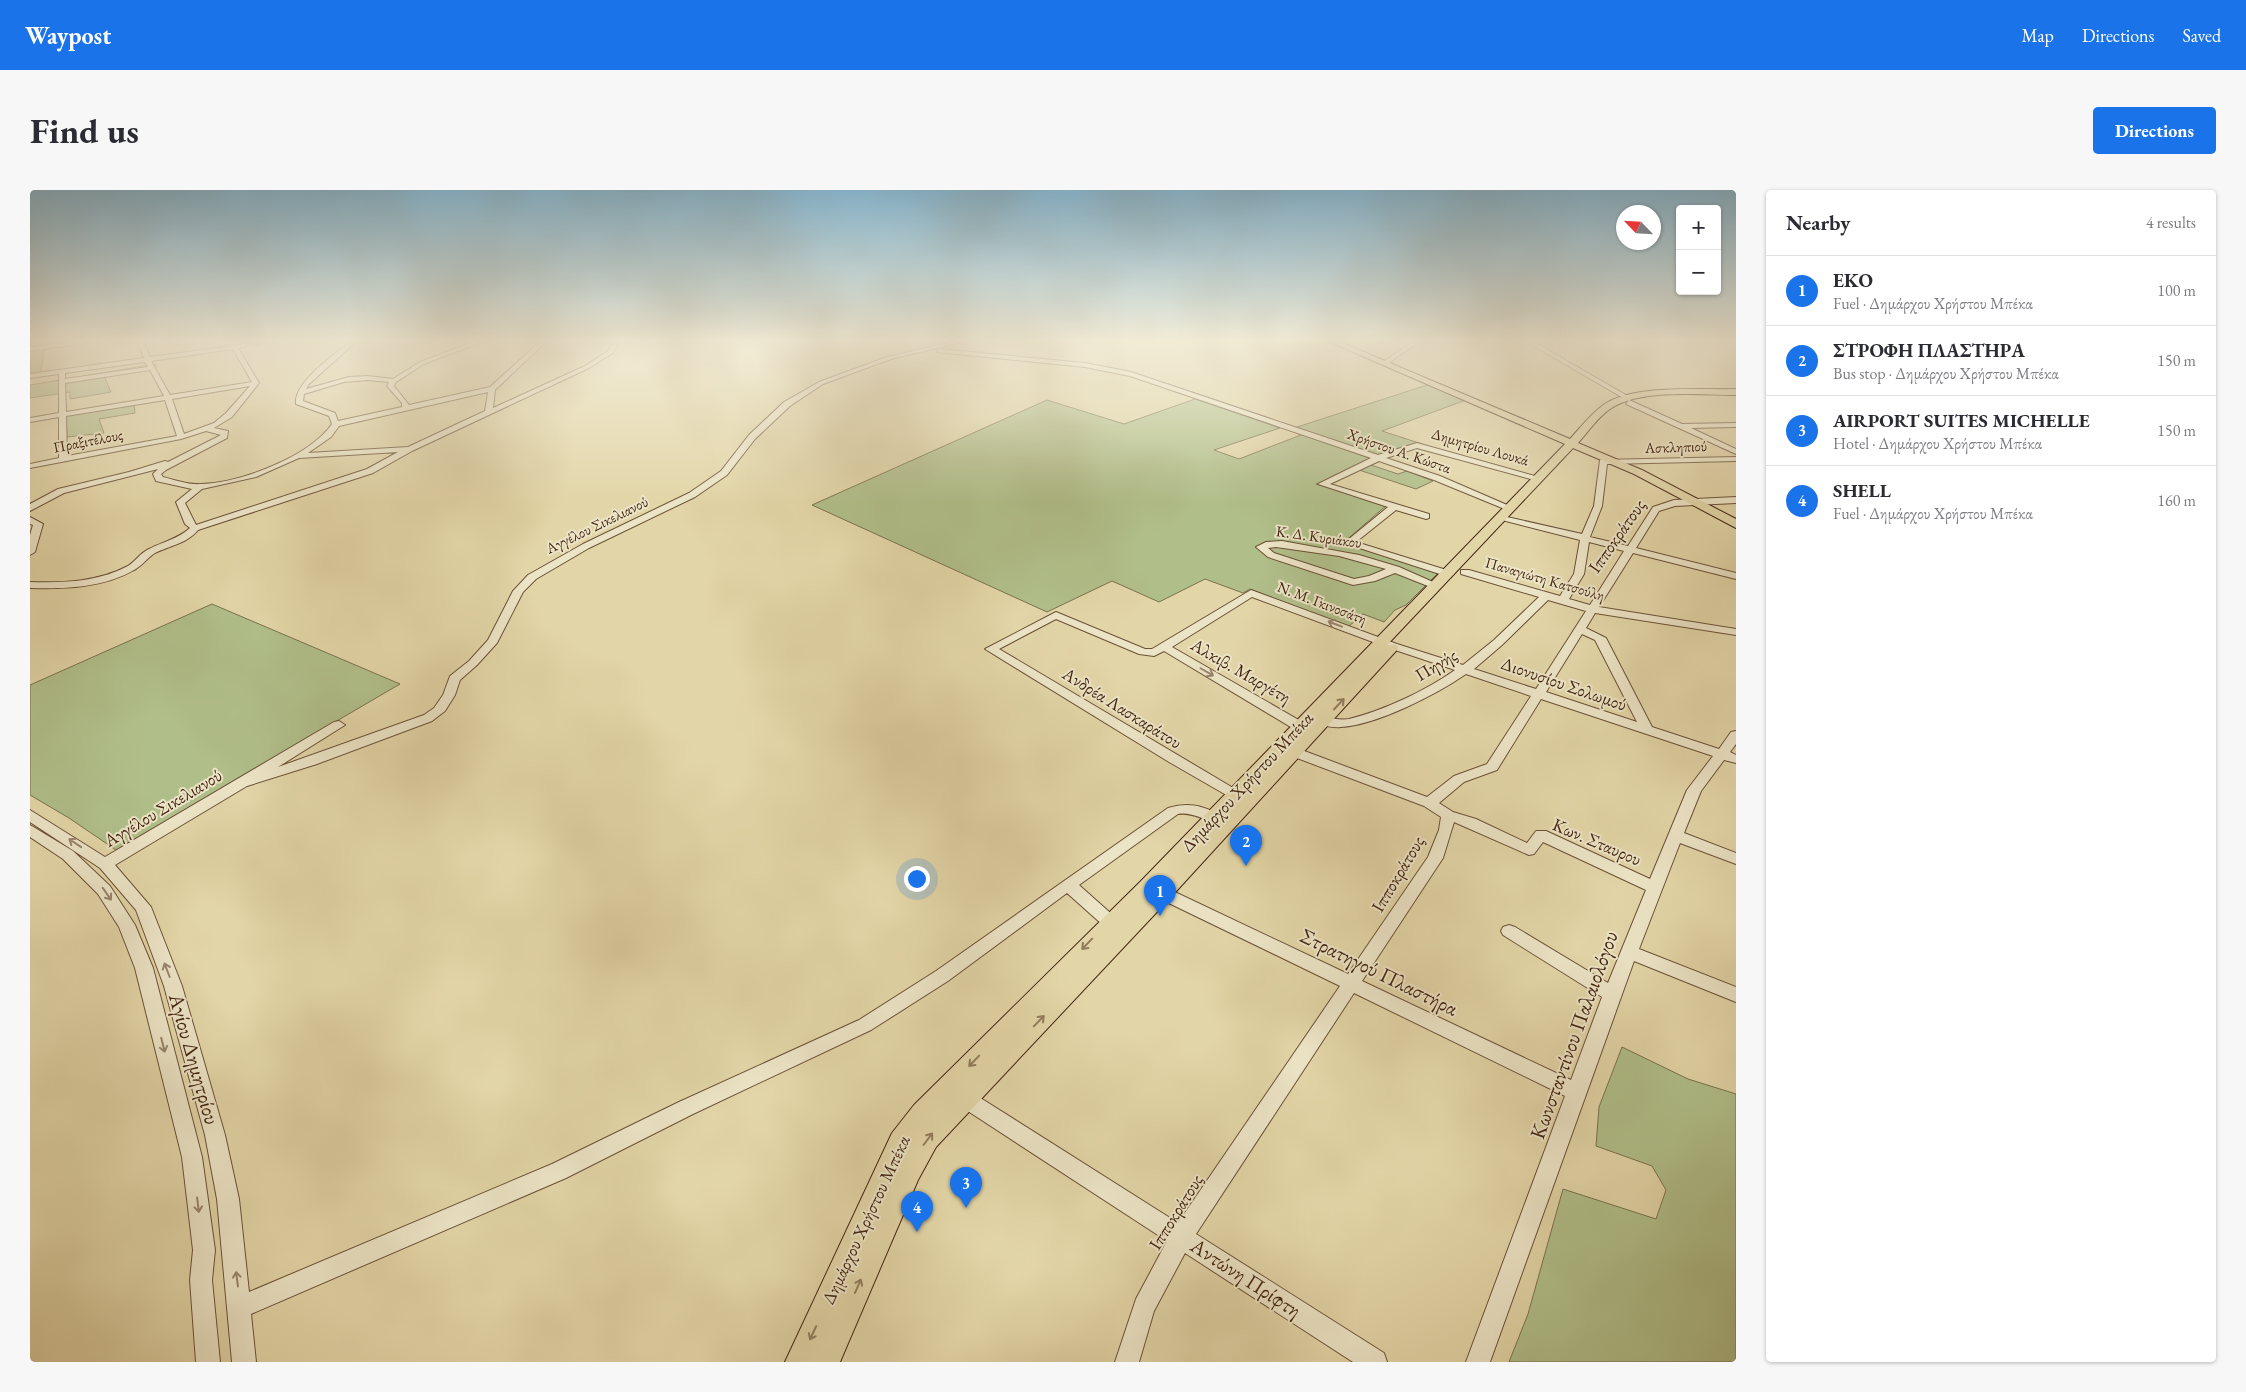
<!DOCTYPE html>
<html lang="en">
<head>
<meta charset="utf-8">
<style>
	:root { --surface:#fff; --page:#f7f7f7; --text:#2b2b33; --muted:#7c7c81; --line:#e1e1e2; --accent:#1a73e8 }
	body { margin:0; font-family:"EB Garamond",serif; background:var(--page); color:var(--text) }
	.controls { position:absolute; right:15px; top:15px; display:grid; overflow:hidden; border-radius:5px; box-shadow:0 1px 4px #0004 }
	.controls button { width:45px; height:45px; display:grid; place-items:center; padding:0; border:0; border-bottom:1px solid var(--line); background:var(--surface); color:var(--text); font:25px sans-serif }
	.compass { position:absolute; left:1586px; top:15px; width:45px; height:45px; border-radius:50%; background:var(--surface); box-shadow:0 1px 4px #0004; rotate:295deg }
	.you { position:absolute; left:886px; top:688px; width:18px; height:18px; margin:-12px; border:4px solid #fff; border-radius:50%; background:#1a73e8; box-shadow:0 0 0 8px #1a73e833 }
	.badge { display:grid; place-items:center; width:32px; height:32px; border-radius:50%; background:var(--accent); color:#fff; font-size:16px; font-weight:700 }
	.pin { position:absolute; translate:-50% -41px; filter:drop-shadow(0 1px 2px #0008) }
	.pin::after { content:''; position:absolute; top:26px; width:18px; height:15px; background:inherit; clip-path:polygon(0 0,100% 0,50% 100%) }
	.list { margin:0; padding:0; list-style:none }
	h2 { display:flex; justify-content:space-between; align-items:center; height:65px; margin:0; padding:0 20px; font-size:21px }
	h2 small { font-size:16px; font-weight:400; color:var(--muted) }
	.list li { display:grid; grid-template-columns:32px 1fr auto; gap:15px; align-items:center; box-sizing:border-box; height:70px; padding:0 20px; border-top:1px solid var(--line) }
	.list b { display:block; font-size:19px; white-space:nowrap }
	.list p { margin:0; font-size:16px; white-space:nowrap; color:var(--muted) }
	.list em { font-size:16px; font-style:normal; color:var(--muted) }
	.map { position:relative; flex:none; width:1706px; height:1172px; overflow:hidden; border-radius:5px }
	header { display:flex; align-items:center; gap:30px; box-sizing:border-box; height:70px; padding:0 25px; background:var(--accent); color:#fff }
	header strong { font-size:24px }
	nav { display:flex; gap:28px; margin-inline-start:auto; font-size:18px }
	.intro { display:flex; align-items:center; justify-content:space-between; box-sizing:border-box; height:120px; padding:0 30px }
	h1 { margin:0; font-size:35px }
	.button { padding:12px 22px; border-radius:5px; background:var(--accent); color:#fff; font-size:18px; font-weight:700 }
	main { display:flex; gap:30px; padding:0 30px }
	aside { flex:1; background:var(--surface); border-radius:5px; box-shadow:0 1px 4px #0004 }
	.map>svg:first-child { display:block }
</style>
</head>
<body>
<header>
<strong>Waypost</strong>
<nav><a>Map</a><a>Directions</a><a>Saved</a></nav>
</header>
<div class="intro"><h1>Find us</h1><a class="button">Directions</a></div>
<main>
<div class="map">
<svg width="1706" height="1172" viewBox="0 0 1706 1172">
	<rect width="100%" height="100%" fill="#e2d5a7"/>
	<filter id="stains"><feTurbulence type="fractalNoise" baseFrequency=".004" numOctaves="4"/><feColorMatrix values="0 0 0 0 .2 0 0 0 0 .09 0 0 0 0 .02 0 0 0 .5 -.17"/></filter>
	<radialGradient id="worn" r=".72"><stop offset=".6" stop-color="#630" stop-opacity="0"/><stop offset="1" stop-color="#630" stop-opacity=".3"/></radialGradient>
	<!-- green -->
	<path fill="#b0be89" stroke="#7a724e" d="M14,159l-3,23 -11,1v-23z
		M125,174l1,4 -52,8 7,16 -41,7v-7l-40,6v-13z
		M1400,194l36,16 -84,31 40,13 -51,21 27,9 9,-3 26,10 -17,8 -57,-19 -33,14h-10l71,21 -44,38 95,30 -32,32 -11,5 -11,12 -21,-8 -15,13 -98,-38 -7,4 -38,-14 -46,23 -47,-21 -65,31 -235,-107 235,-105 77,24 71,-25 85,29 -66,22 25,9 67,-26 -12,-5z
		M104,214l1,9 -36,6 5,14 -37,4 -1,-24z
		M182,414l188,80 -284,166 -47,-32 -39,-23v-110z
		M1592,857l66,32 48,15v268h-227l19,-48 35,-125 93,30 10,-29 -14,-24 -56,-20 3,-39z"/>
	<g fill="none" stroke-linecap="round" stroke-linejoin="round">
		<defs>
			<path id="minor" d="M69,149h17l-86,12v-4z
				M107,149h6l7,18 81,-11 -4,-7h6l4,6 42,-6 -41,9 21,35 -27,34 -18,11 14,3 -1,7 -61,32 -5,4 2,3c12,3 25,8 38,7 39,-1 108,-27 131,-60l-3,-8 -33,-12c-3,-22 41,-51 57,-65h6l-50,45 -3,5 43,-12 19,-1 25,3 27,-17 61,-23h8l-65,25 -28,18 -2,4 15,19 81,-18 53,-48h6l-54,51 -2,18 92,-42 23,-15 6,-12h6l-7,14 -24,15 -177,83 -39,22 -175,57c-10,13 -29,16 -43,23 -8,5 -13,13 -21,17 -31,18 -69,19 -104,18v-6c33,1 68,0 98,-16 8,-5 12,-13 21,-17 13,-7 29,-10 41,-21l-5,-4 -9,-22 16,-13 -36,-8 -3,-7 5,-5 -94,24 -34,18v-7l28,-15 71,-17 36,-11 3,1 53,-27 -15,-4 -25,8 -151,29v-4l29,-6v-41l-29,5v-4l29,-5v-39l-29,4v-4l114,-16zM203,159l19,33 -82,13 -19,-34zM115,172l3,5 -83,12v-6zM120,180l14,26 -98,16 -1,-29zM338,190l21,2 -2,4 15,17v4l-64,14 -3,-8 -32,-12 1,-7 40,-12zM220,196l-24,27 -12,10 -30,11 -12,-35zM458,202l-3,19 -77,36 -100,6 23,-16 8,-11zM135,210l12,36 -110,20 -1,-40zM368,262l-31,17 -171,56 -11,-22 17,-14 54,-12 43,-19z
				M935,149h10l-84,20 -68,25 -33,22 -35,33 -28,36 -32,22 -106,51 -53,31 -13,13 -26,51 -20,22 -17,15 -5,15 -10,16 -13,10 -115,43 -70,22 -132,79 36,42 31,79 43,149 14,64 10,93 303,-128 127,-62 180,-82 77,-49 232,-163c19,-6 33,-3 51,6l2,3 -2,3c-13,4 -24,-9 -41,-6l-99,71 37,33 2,4 -2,4 -6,2 -6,-2 -37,-33 -119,88 -77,49 -178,84 -127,64 -315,136 5,48h-24l-15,-163 -12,-64 -41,-149 -28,-76 -36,-42 -70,-46v-12l75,47 229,-135 5,-1 6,4 -67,42 146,-52 10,-7 9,-13 7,-19 19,-15 19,-21 25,-49 15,-16 55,-31 106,-51 32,-22 28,-36 35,-33 35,-20 68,-25z
				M1386,149h7l-36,25h-4v-2z
				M1492,149h7l102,59 -6,1z
				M909,159l146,14 46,9 247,83 39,-12 125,35 -4,3 -121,-33 -31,10 54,18 74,32 -7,2 -73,-30 -55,-19 -49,23 99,30v4l-3,1 -30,-9 -40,32 97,30 1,2 -5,3 -105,-34 44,-36 -70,-23 53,-26 -241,-82 -45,-9 -148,-15z
				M1599,210l53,24 54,-1v4l-45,1 45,21v5l-110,-50z
				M1706,267v4l-129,3 -5,42 -12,31 38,9 25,-39 21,-7 62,-3v6l-61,3 -16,5 -23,37 100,25v6l-103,-26 -34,54 137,22v6l-141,-22 -9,15 20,10 46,89 67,22 12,-17 5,-1v13l-6,8 6,3v8l-12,-3 -23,31 -17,42 52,20v11l-56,-21 -41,106 97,38v15l-102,-41 -144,401h-24l99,-266 -211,-103 -158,241 188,119 3,9h-34l-168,-109 -31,58 -15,51h-24l21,-63 31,-58 -210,-137 -3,-6 3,-6 7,-3 7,3 207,131 162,-237 -192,-93 -2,-4 2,-4h12l188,89 80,-117 11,-27 2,-13 -17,-11 -135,-51 -2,-3 2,-3h10l128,48 27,-21 33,-12 44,-68 -65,-22c-29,20 -89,51 -125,53 -8,1 -15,-1 -23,-3l-1,-3 1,-3c10,-2 21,3 31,1 36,-9 76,-28 106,-49l-66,-22 -137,-51 -80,50 132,76 1,3 -1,3h-10l-130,-78 -10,5 -15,-2 -83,-35 -57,30 241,143 2,3 -7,5 -66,-38 -184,-113 71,-37 89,37h7l99,-59 146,54 66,21 31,-25 45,-43 -78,-23v-4h8l91,26 14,-22 6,-34 -82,-21v-4l84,19 12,-28 6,-46zM1559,352l35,9 -34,54 -21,-6 15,-25zM1518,410l38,11 -50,78 -62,-20 28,-24zM1552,444l13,6 42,82 -91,-30zM1511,509l172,57 -26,34 -37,89 -104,-48h-10l-9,12 -51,-24 -23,-7 -14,-9 25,-21 33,-12zM1424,632l75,33 5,-1 9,-12 103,48 -38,93 -93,-56 -6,-2 -6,2 -2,4 2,4 99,62 -31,83 -209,-99 81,-123z
				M0,327l13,7 -8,28 -5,3v-20l3,-10 -3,-1z
				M1252,351l77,14 40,12 43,19 -5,3 -4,-1 -38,-15 -20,8 -22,4 -85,-28 -12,-10 10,-5zM1246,357l63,9 47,13 -17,7 -15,3 -80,-26 -6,-5z
				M0,635l43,26 37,35 25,39 18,43 49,189 13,93 -3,30 8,82h-24l-6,-82 3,-30 -11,-93 -47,-189 -16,-41 -21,-33 -35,-35 -33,-22z"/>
			<path id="major" d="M1293,149h10l237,100c10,-11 20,-24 32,-33 28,-22 99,-16 134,-17v6c-35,0 -96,-7 -126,14 -12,8 -22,23 -32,34l64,27 94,49v9l-102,-54 -61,-26 -186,197h9l2,3 -2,3 -226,247 -234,249 -18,33 -78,182h-55l107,-229 22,-28 227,-224 424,-437z"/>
		</defs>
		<!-- minor casing -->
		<use href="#minor" stroke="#6b5137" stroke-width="2"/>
		<!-- major casing -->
		<use href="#major" stroke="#432512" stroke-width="2"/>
		<!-- minor -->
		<use href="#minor" fill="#ece4c6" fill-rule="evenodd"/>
		<!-- major -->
		<use href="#major" fill="#e2d5a7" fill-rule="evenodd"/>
	</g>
	<!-- one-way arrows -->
	<defs><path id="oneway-shaft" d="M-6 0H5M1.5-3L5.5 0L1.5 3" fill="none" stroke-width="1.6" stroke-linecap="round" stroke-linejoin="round" transform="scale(1.25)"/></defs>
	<g stroke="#98846c">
		<use href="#oneway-shaft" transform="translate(1305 434) rotate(-159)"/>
		<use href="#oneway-shaft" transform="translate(1177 482) rotate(30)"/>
		<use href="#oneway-shaft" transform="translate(45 653) rotate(-146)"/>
		<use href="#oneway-shaft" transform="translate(77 704) rotate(55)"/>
		<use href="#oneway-shaft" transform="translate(137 780) rotate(-111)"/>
		<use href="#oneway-shaft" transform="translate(133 855) rotate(76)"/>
		<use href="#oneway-shaft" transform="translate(168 1015) rotate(83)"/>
		<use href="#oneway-shaft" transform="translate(207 1089) rotate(-97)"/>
	</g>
	<g stroke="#927d5c">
		<use href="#oneway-shaft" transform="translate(1309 514) rotate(-47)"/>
		<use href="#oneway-shaft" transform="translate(1057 754) rotate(134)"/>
		<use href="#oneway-shaft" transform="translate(1009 831) rotate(-46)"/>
		<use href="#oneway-shaft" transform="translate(944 871) rotate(134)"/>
		<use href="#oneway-shaft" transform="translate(898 949) rotate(-53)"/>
		<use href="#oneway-shaft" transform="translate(828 1096) rotate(-66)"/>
		<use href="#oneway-shaft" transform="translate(783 1143) rotate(115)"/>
	</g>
	<!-- sky -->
	<linearGradient id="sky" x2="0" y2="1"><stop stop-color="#87b6cf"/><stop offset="0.48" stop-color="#f2ecd7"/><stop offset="1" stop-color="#f2ecd7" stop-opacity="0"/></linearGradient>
	<rect width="1706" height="313" fill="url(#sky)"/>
	<g text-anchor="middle" stroke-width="4" stroke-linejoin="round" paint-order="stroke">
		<!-- far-street labels -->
		<g font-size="15" fill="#432512" stroke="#ece4c6">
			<text transform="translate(58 251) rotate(-11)" y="5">Πραξιτέλους</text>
			<text transform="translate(1450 257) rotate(16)" y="5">Δημητρίου Λουκά</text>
			<text transform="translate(1646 257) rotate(-2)" y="5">Ασκληπιού</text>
			<text transform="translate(1369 261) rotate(19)" y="5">Χρήστου Α. Κώστα</text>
			<text transform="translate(567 335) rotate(-26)" y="5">Αγγέλου Σικελιανού</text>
			<text transform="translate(1289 347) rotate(8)" y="5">Κ. Δ. Κυριάκου</text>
			<text transform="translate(1515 389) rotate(16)" y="5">Παναγιώτη Κατσούλη</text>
			<text transform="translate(1292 413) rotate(21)" y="5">Ν. Μ. Γκινοσάτη</text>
		</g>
		<!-- street labels -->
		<g font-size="18" fill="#432512" stroke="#ece4c6">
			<text transform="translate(1587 346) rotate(-55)" y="6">Ιπποκράτους</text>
			<text transform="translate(1406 475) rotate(-31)" y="6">Πηγής</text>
			<text transform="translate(1211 481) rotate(30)" y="6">Αλκιβ. Μαργέτη</text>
			<text transform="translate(1534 494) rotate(19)" y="6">Διονυσίου Σολωμού</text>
			<text transform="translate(1092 518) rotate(32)" y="6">Ανδρέα Λασκαράτου</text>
			<text transform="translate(1217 592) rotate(-47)" y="6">Δημάρχου Χρήστου Μπέκα</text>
			<text transform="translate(133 618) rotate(-31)" y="6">Αγγέλου Σικελιανού</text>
			<text transform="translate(1567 652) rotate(23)" y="6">Κων. Σταυρου</text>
			<text transform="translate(1368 684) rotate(-59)" y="6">Ιπποκράτους</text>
			<text transform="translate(1146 1022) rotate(-58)" y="6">Ιπποκράτους</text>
			<text transform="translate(836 1030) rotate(-65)" y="6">Δημάρχου Χρήστου Μπέκα</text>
		</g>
		<!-- near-street labels -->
		<g font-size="21" fill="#432512" stroke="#ece4c6">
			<text transform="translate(1349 782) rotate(26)" y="7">Στρατηγού Πλαστήρα</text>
			<text transform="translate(1544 845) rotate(-70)" y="7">Κωνσταντίνου Παλαιολόγου</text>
			<text transform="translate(164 869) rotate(74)" y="7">Αγίου Δημητρίου</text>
			<text transform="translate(1216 1088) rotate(33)" y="7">Αντώνη Πρίφτη</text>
		</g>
	</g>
	<rect width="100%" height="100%" filter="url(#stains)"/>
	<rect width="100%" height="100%" fill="url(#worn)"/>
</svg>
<div class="controls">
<button>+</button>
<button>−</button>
</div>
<svg class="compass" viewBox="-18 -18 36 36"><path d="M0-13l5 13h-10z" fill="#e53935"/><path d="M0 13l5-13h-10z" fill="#7c7c81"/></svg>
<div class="you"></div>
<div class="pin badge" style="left:1130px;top:726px">1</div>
<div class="pin badge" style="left:1216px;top:676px">2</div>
<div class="pin badge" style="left:936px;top:1018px">3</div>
<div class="pin badge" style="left:887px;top:1042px">4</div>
</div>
<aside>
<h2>Nearby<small>4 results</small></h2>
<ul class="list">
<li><span class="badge">1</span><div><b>ΕΚΟ</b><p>Fuel · Δημάρχου Χρήστου Μπέκα</p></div><em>100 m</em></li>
<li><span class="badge">2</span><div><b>ΣΤΡΟΦΗ ΠΛΑΣΤΗΡΑ</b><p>Bus stop · Δημάρχου Χρήστου Μπέκα</p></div><em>150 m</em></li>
<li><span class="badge">3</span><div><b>AIRPORT SUITES MICHELLE</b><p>Hotel · Δημάρχου Χρήστου Μπέκα</p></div><em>150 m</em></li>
<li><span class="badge">4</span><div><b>SHELL</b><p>Fuel · Δημάρχου Χρήστου Μπέκα</p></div><em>160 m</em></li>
</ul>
</aside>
</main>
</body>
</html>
